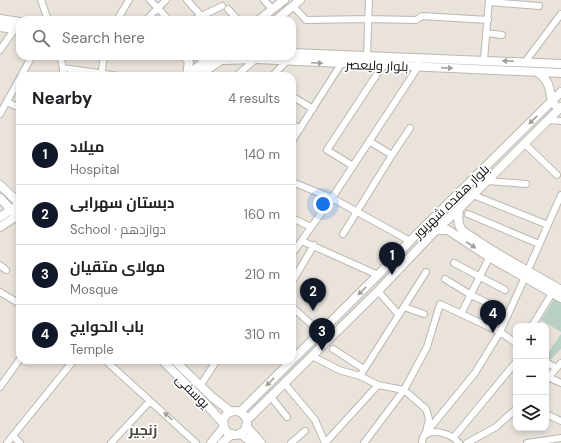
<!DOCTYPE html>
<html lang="en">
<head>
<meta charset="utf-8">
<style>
	:root { --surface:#fff; --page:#f6f6f6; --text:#202124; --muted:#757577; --line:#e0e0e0; --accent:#111827 }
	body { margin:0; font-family:"DM Sans",Cairo,sans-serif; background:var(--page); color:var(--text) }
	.controls { position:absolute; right:12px; bottom:12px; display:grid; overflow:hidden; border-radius:8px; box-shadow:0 2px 6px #0003 }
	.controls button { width:36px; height:36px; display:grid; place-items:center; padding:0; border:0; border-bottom:1px solid var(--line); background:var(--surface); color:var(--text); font:20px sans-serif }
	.you { position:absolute; left:323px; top:204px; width:14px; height:14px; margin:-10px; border:3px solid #fff; border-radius:50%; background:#1a73e8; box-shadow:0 0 0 6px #1a73e833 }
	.badge { display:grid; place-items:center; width:26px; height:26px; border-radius:50%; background:var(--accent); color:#fff; font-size:13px; font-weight:700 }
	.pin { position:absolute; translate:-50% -33px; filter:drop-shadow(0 1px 2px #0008) }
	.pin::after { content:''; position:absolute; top:21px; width:14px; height:12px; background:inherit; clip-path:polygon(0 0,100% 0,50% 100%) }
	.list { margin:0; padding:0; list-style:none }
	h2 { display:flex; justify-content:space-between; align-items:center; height:52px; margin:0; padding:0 16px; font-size:17px }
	h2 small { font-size:13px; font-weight:400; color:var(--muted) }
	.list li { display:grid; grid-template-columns:26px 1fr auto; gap:12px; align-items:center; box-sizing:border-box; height:60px; padding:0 16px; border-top:1px solid var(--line) }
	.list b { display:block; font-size:15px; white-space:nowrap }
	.list p { margin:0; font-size:13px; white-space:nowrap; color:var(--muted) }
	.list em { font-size:13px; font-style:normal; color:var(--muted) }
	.icon { flex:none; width:22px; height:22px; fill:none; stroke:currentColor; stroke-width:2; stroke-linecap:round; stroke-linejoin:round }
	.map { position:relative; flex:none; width:561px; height:443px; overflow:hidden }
	.search { position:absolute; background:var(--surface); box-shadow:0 2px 6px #0003; left:16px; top:16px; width:280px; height:44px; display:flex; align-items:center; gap:10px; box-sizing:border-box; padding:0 14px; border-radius:12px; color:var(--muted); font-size:15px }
	.panel { position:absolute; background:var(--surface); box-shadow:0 2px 6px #0003; left:16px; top:72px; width:280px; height:292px; border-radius:12px }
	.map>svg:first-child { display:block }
</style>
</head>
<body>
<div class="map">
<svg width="561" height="443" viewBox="0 0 561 443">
	<rect width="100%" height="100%" fill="#e9e3dc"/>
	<!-- green -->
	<path fill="#b8d1c4" d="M555,298l6,4v30l-20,-12z
		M561,334v15l-12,12 -3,-2v-3z"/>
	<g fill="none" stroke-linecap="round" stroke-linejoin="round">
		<defs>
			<path id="minor" d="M41,0l7,20
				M150,0l19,20
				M187,0l18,20
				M264,0l8,9
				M489,2l50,4
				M293,6l13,14 62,-1 48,1 6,-4 66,4
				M228,9l10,11
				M117,20l12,-20
				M146,20l20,-20
				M193,20l29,-14
				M487,33l15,2
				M0,50l14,-20
				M60,56l3,12v8
				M367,56l2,-56
				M484,60l5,-60
				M525,62l36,-48
				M63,68l56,8
				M21,76l11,-20
				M101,76l3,-20
				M236,76l20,-17
				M272,76l15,-15
				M295,98l18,11
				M7,102l13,6
				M0,114l20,-36
				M547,120l14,1
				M292,124l8,5
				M292,141l49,-77
				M524,143l33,32
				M392,155l18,-27
				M353,166l-26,-16 56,-85
				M488,181l38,3
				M292,182l40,16 78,43
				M473,195l75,30
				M468,214l71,30
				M292,218l19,9
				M343,234l49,-79 -23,-14
				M302,241l76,34
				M292,254l40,-56 86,-131v-3
				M454,263l51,27
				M0,265l6,5
				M528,270l33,-75
				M445,279l26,16 25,12
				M292,282l22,-37
				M378,291l21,24
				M0,292l20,12
				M292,307l28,25
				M404,307l20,7
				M461,314l30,-60
				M532,326l22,-36
				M333,349l31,20
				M312,356l27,14 21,6 18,9 26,5 22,19 3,10 -3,13
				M105,360l91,83
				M546,362l10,6
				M360,376l66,-104
				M548,377l13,6
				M546,380l15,-17
				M285,384l30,36 10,23
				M200,386l17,-26
				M0,387l20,-28
				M271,397l16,20
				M546,414l15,7
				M425,434l50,-61 25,-41 25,-55
				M13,436l7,7
				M454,437l62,-75
				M7,443l67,-83
				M111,443l39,-42
				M291,443l14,-12
				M325,443l53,-58
				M364,443l40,-53 23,-43 13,-43 60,28 16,11
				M422,443l1,-6c9,-10 29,-3 36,6
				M467,443l29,-16 20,-18
				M527,443l34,-5"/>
			<path id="major" d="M0,19l20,3
				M259,20l25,-20
				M276,20l24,-20
				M0,27l20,3
				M292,53l269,11
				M184,56l5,6 -2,13
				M194,56l29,4 33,-1 305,14
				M537,72c5,3 10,8 12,15 2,6 1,13 6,18
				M186,76l24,-18
				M198,76l26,-18
				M0,185l20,19
				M0,198l20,21
				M459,209c-1,7 -2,15 3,21 4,4 11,7 16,11 26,18 55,32 83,49
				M0,217l15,-10
				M0,227l20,-13
				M436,230h12l41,27 72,41
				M162,360l44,44 18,20
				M174,360l38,37 19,15
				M223 423a12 12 0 1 1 24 0a12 12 0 1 1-24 0Z
				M240,412l138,-137 32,-34 151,-149
				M247,420l131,-129 58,-61 23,-21 102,-102
				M246,426l15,17
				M240,433l12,10
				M211,443l13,-16
				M222,443l10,-9"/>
		</defs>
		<!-- minor casing -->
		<use href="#minor" stroke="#bcb7b0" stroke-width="8"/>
		<!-- major casing -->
		<use href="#major" stroke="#bcb7b0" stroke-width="10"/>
		<!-- minor -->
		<use href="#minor" stroke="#fff" stroke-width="6"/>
		<!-- major -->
		<use href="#major" stroke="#fff" stroke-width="8"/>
	</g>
	<!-- one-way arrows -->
	<defs><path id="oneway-solid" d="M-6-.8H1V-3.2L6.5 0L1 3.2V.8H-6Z"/></defs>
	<g fill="#a09f9e">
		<use href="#oneway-solid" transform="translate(508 61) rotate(-178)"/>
		<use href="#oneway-solid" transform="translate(317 63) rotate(3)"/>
		<use href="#oneway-solid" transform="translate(447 68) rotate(2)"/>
		<use href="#oneway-solid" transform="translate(533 120) rotate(136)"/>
		<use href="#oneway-solid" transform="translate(471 245) rotate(33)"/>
		<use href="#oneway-solid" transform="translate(362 291) rotate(135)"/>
		<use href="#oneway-solid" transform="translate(270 382) rotate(135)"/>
		<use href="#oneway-solid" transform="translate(168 416) rotate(-138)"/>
	</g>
	<g text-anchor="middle" stroke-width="3.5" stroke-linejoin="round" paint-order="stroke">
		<!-- street labels -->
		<g font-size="13" fill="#110f0d" stroke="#fff">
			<text transform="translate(377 65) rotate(2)" y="5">بلوار ولیعصر</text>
			<text transform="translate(451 201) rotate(-44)" y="5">بلوار هفده شهریور</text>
			<text transform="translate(193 391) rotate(45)" y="5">یوسفی</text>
		</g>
		<!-- neighbourhood labels -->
		<g font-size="14" font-weight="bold" fill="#4a4640" stroke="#fff">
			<text x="143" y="435">زنجیر</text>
		</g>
	</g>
</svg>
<div class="controls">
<button>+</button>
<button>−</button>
<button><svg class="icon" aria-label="layers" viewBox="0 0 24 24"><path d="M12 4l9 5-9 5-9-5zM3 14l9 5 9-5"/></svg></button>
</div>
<div class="you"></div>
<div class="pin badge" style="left:392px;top:275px">1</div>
<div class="pin badge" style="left:313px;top:311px">2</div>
<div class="pin badge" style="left:322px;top:351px">3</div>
<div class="pin badge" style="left:493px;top:333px">4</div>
<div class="search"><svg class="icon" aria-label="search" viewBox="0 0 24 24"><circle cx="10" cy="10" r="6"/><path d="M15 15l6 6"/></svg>Search here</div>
<section class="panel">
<h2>Nearby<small>4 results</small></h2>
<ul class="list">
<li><span class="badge">1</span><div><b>میلاد</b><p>Hospital</p></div><em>140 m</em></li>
<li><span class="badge">2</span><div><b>دبستان سهرابی</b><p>School · دوازدهم</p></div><em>160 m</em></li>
<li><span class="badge">3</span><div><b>مولای متقیان</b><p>Mosque</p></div><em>210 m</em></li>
<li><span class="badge">4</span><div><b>باب الحوایج</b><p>Temple</p></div><em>310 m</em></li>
</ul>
</section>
</div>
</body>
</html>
